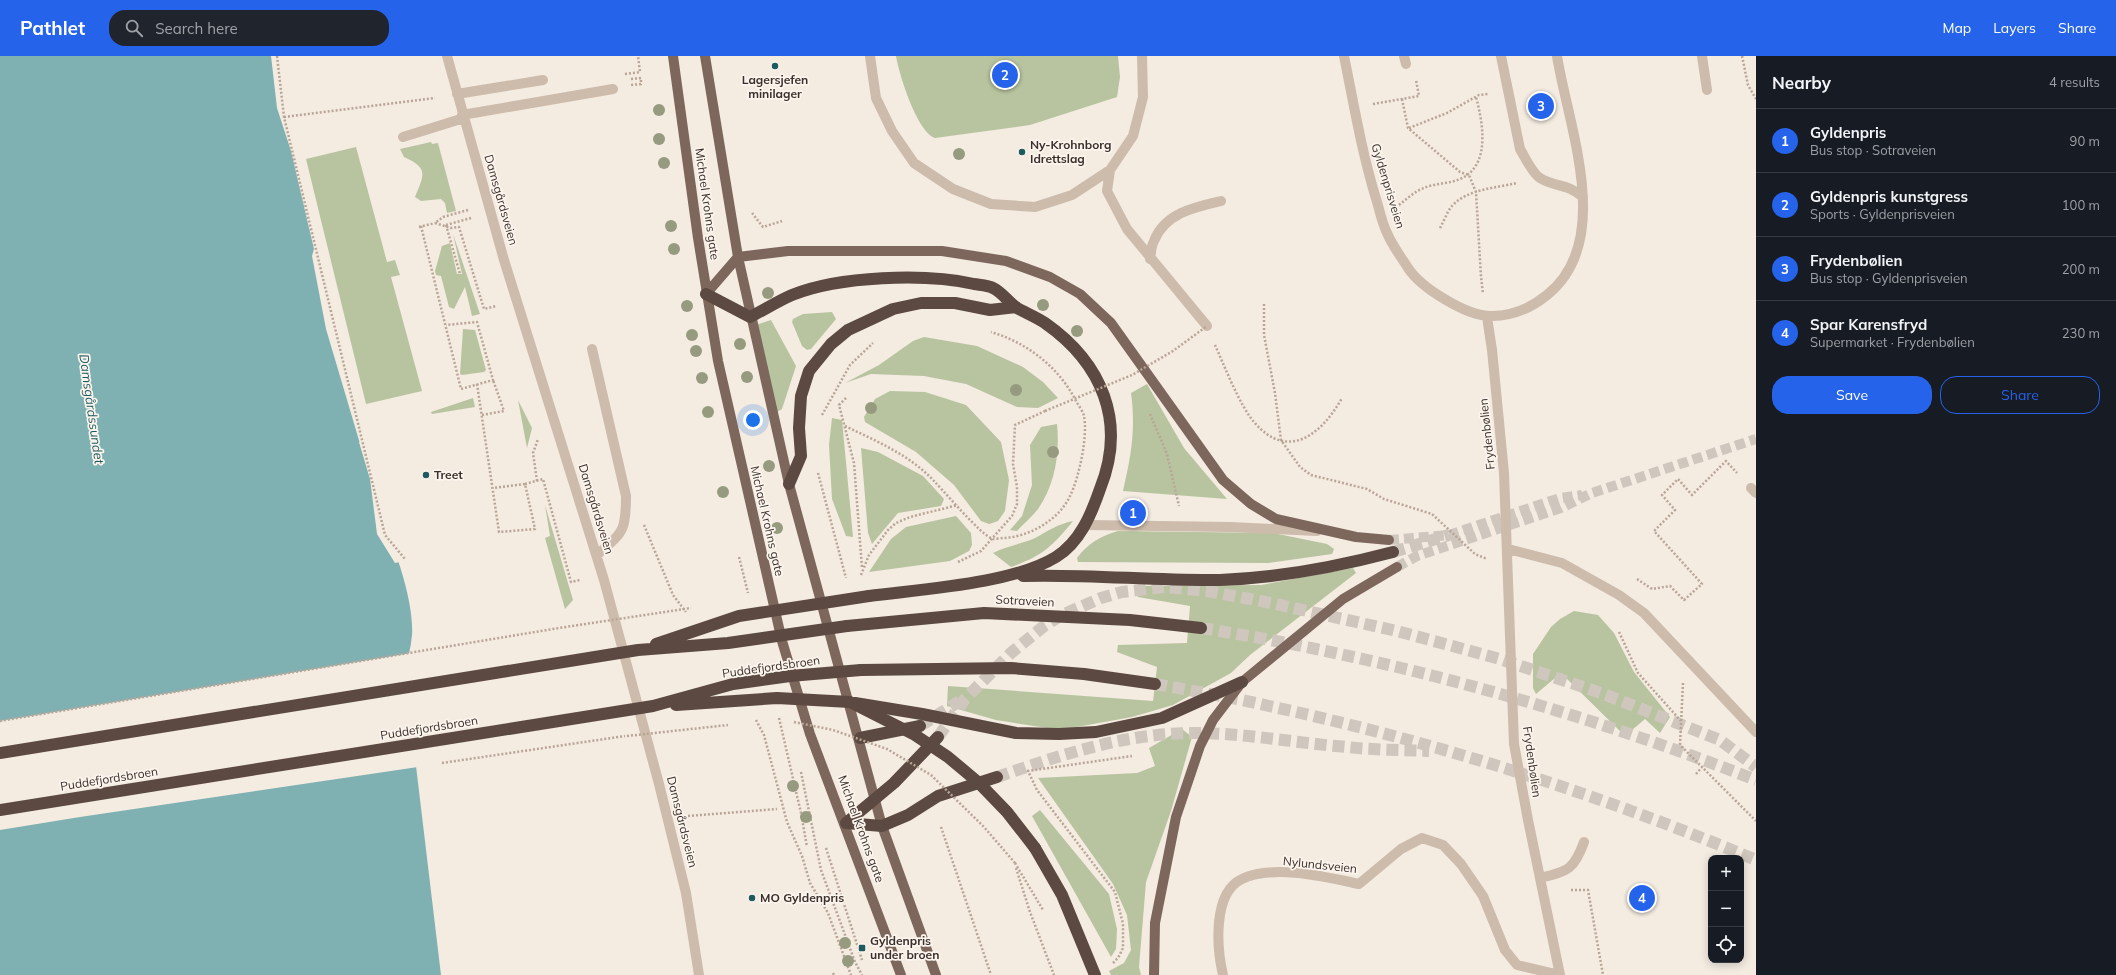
<!DOCTYPE html>
<html lang="en">
<head>
<meta charset="utf-8">
<style>
	:root { --surface:#171b24; --page:#20242c; --text:#f1f3f6; --muted:#9ea1a6; --line:#363941; --accent:#2563eb }
	body { margin:0; font-family:Mulish,sans-serif; background:var(--page); color:var(--text) }
	.controls { position:absolute; right:12px; bottom:12px; display:grid; overflow:hidden; border-radius:8px; box-shadow:0 2px 10px #0003 }
	.controls button { width:36px; height:36px; display:grid; place-items:center; padding:0; border:0; border-bottom:1px solid var(--line); background:var(--surface); color:var(--text); font:20px sans-serif }
	.you { position:absolute; left:753px; top:364px; width:14px; height:14px; margin:-10px; border:3px solid #fff; border-radius:50%; background:#1a73e8; box-shadow:0 0 0 6px #1a73e833 }
	.badge { display:grid; place-items:center; width:26px; height:26px; border-radius:50%; background:var(--accent); color:#fff; font-size:13px; font-weight:700 }
	.pin { position:absolute; translate:-50% -50%; border:2px solid #fff; box-shadow:0 1px 4px #0006 }
	.list { margin:0; padding:0; list-style:none }
	h2 { display:flex; justify-content:space-between; align-items:center; height:52px; margin:0; padding:0 16px; font-size:17px }
	h2 small { font-size:13px; font-weight:400; color:var(--muted) }
	.list li { display:grid; grid-template-columns:26px 1fr auto; gap:12px; align-items:center; box-sizing:border-box; height:64px; padding:0 16px; border-top:1px solid var(--line) }
	.list b { display:block; font-size:15px; white-space:nowrap }
	.list p { margin:0; font-size:13px; white-space:nowrap; color:var(--muted) }
	.list em { font-size:13px; font-style:normal; color:var(--muted) }
	.actions { display:flex; gap:8px; padding:12px 16px }
	.actions a { flex:1; padding:9px 0; border:1px solid var(--accent); border-radius:16px; text-align:center; font-size:14px; color:var(--accent) }
	.actions .main { background:var(--accent); color:#fff }
	.icon { flex:none; width:22px; height:22px; fill:none; stroke:currentColor; stroke-width:2; stroke-linecap:round; stroke-linejoin:round }
	.map { position:relative; flex:none; width:1756px; height:919px; overflow:hidden }
	header { display:flex; align-items:center; gap:24px; box-sizing:border-box; height:56px; padding:0 20px; background:var(--accent); color:#fff }
	header strong { font-size:19px }
	nav { display:flex; gap:22px; margin-inline-start:auto; font-size:14px }
	.search { width:280px; height:36px; background:var(--page); display:flex; align-items:center; gap:10px; box-sizing:border-box; padding:0 14px; border-radius:16px; color:var(--muted); font-size:15px }
	main { display:flex }
	aside { flex:1; background:var(--surface) }
	.map>svg:first-child { display:block }
</style>
</head>
<body>
<header>
<strong>Pathlet</strong>
<div class="search"><svg class="icon" aria-label="search" viewBox="0 0 24 24"><circle cx="10" cy="10" r="6"/><path d="M15 15l6 6"/></svg>Search here</div>
<nav><a>Map</a><a>Layers</a><a>Share</a></nav>
</header>
<main>
<div class="map">
<svg width="1756" height="919" viewBox="0 0 1756 919">
	<rect width="100%" height="100%" fill="#f4ebe1"/>
	<!-- green -->
	<path fill="#b8c4a0" d="M896,0h222l2,21 -3,20 -87,28 -95,13c-18,-6 -36,-64 -39,-82z
		M431,86l1,2 6,-1 18,68 -9,2 -2,-10 -4,-4 -20,2 -6,-4c9,-22 14,-29 -11,-40l-4,-8z
		M356,91l31,115 8,-2 5,15 -9,2 31,114 -56,13 -60,-245z
		M453,178l27,80 -8,2 -7,-29 -11,22 -5,-2 -8,-31 -5,-1 -1,-4 7,-25 8,-3 7,31h5z
		M832,256l4,7 -25,30 -4,1 -5,-4 -10,-24 1,-3 10,-5z
		M771,264l25,46 -14,43 -5,3 -21,-87z
		M463,273l12,1 11,40 -2,2 -22,3 -2,-1z
		M924,281l53,9 46,21 20,15 15,16 -20,10 -21,-1 -51,-23 -42,-8 -53,-2 -26,9 34,-18 34,-24z
		M1147,328l37,64 43,51 -104,-8c8,-35 13,-61 8,-98z
		M890,335l35,1 41,13 35,37 8,38 -4,31 -7,10 -9,3 -8,-3 -27,-36 -38,-33 -51,-30 -1,-5 11,-18z
		M473,342l2,9 -43,7 -1,-2z
		M518,344l14,28 -5,20z
		M832,362l10,2 11,117 -7,-1 -14,-37 -3,-54z
		M1057,368c3,29 -2,61 -19,85 -6,8 -15,15 -21,22l-7,-1 12,-14 10,-31 -2,-40 11,-18z
		M861,392l17,4 45,24 21,23 -3,7 -43,7 -26,31 -4,-11z
		M545,449l28,95 -8,9 -20,-71 5,-2z
		M956,460l15,17 1,12 -3,6 -19,10 -81,11 22,-33 15,-12z
		M1073,465c-21,26 -31,35 -62,46l-18,-14c13,-7 29,-9 42,-15 13,-7 23,-14 38,-17z
		M1118,475l155,2 54,11 7,5 -2,5 -64,9 -190,-1 -1,-4c11,-15 24,-22 41,-27z
		M1353,512l3,5 -106,82 -19,18 -58,32 -41,12 -72,13 -64,-10 -49,-14 1,-20 205,15 4,-34 -40,-15 1,-7 69,-2 3,-37 -52,-9 -1,-11 124,-1z
		M1574,555l24,4 16,18 20,39 36,45 -10,16 -15,-14 -20,17 -64,-63 -25,21 -3,-6v-34l18,-27 9,-8z
		M1182,673l10,8 -21,74 -25,71 -7,85 2,8h-30l-2,-4 15,-8 7,-13 -4,-35 -14,-31 -75,-106 99,-5 18,-7 -6,-18z
		M1040,754l69,84 8,35 -1,20 -5,8 -79,-141z"/>
	<!-- water -->
	<path fill="#7fb0b2" d="M0,0h271l6,52 14,43 23,98 -2,7 14,73 59,199c13,27 29,77 27,107 -1,13 -5,26 -7,39l36,301h-441z"/>
	<!-- pier -->
	<path fill="#f4ebe1" d="M359,386h2l26,85 9,19 4,16 -5,1 -18,-29 -7,-55z
		M411,597l-4,21 11,93 -338,50 -80,13v-109z"/>
	<g fill="none" stroke-linecap="round" stroke-linejoin="round">
		<!-- major-tunnel -->
		<path stroke="#cfc6bd" stroke-width="10" stroke-dasharray="10 5" stroke-linecap="butt" d="M1389,484l60,-5 111,-37 22,-3
			M1397,511l20,-11 144,-48 31,-15 164,-54"/>
		<!-- highway-tunnel -->
		<path stroke="#cfc6bd" stroke-width="12" stroke-dasharray="12 6" stroke-linecap="butt" d="M1393,496l56,-17
			M1201,572c190,30 376,82 555,152
			M1155,628c38,7 76,13 114,22 167,36 330,88 487,154
			M920,670l40,-25
			M938,681l27,-38 46,-46 33,-27 18,-11 39,-17 21,-6 43,-5 42,4 64,12 126,28 103,28 101,34 119,47 36,27
			M997,721c64,-22 128,-44 197,-44 51,0 102,10 153,14 27,3 55,3 82,4"/>
		<!-- path -->
		<path stroke="#b9a596" stroke-width="2.5" stroke-dasharray="2 2" stroke-linecap="butt" d="M277,0l7,61 101,418 20,24
			M1742,0l6,29 8,14
			M625,18l15,-2 -2,-16
			M631,23l10,-1v6l-10,1
			M1402,43l6,29 52,44 9,3 7,17 5,85 2,17
			M1373,48l46,-8 -3,-16
			M284,61l151,-19
			M1409,72l38,-15 32,-18 9,-1
			M1399,149c8,-6 16,-14 25,-17 11,-5 25,-4 36,-9 31,-13 23,-56 16,-82
			M468,154l-25,7 -8,6 16,5 8,-1 25,82 12,-3
			M752,157l11,14 19,-6
			M446,169l14,49
			M446,169l25,-7
			M421,170l40,163 32,-9 -16,-58 -31,3
			M419,171l16,-4
			M1440,172c4,-7 7,-16 12,-22 15,-17 44,-18 65,-23
			M1264,248v31l11,58 6,47 19,27 11,8 56,14 17,10 48,15 43,40 12,5
			M1215,289c9,20 25,61 39,77 34,40 68,12 88,-24
			M477,328l22,148 36,-3 -10,-45 -32,4
			M846,342l-7,7 15,58 8,105
			M1150,358l17,40 12,52
			M482,359l22,-4 -11,-31
			M822,359l28,-50 23,-22
			M845,370c29,14 60,27 83,49 13,12 53,61 65,64 3,0 8,-1 12,-1 25,-2 54,-18 65,-42 9,-18 18,-60 14,-80 -1,-4 -4,-9 -7,-13 -17,-35 -49,-60 -86,-71
			M818,417l28,105
			M537,425l-4,-28 5,-14
			M525,428l18,-5 28,103 9,-2
			M644,469l29,70 13,17
			M739,501l9,36
			M958,506l23,-11 31,-35 5,-12v-17l-4,-23 2,-39 30,-14
			M861,519l8,-20 19,-25 8,-7 14,-6 48,-12
			M1637,523l15,10 18,-3 14,14 18,-16 -48,-53 21,-21 -13,-15 16,-16 14,16 34,-34 11,12
			M1619,576l19,41 43,48
			M1683,627l-3,62 76,76
			M779,662l22,95 6,34
			M756,664l8,15 23,87 15,34 8,27 18,30 23,62
			M442,707l183,-27
			M801,716l20,98 34,92 7,13
			M1696,718l6,-7
			M688,760l89,-7
			M941,771l50,148
			M826,792l36,112
			M1015,807l28,47
			M1016,812l14,44 24,63
			M1571,834h17l15,85
			M1113,907l5,-5 5,-10v-24l-8,-32 -78,-102 -9,-19 104,-15
			M833,917l1,2"/>
		<!-- minor -->
		<path stroke="#cdbbac" stroke-width="10" d="M447,0l57,204 100,320 55,204 27,109 13,82
			M870,0l6,42 16,33 22,32 39,26 38,15 44,3 37,-12 38,-25 23,-34 10,-39 -1,-41
			M1344,0c10,49 18,98 33,146 3,10 5,21 10,31 5,12 14,24 21,35 13,20 60,49 84,48 21,0 39,-8 55,-21 68,-54 21,-169 10,-239
			M1404,0l2,8
			M1501,0l19,93c5,8 12,24 20,29 14,9 27,5 43,19
			M1702,0l5,34
			M457,38l86,-14
			M462,59l151,-26
			M403,81l61,-19
			M1110,114l-3,21 20,38 80,97
			M1150,203c1,-5 1,-13 4,-18 11,-28 41,-34 67,-40
			M1487,261l5,33 12,123 10,271 14,76 32,155
			M592,293l34,147c0,36 -3,36 -29,59
			M1751,432l5,5
			M1085,469l145,2 87,4
			M1508,493l54,14 57,32 25,18 112,119
			M1540,822c28,-7 34,-8 44,-36
			M1223,919c-6,-26 -11,-82 19,-96 31,-15 84,-2 117,5l42,-35 21,-11 21,7 18,19 22,32 22,54 12,15 43,10"/>
		<!-- major -->
		<path stroke="#7d675c" stroke-width="10" d="M673,0l25,182 20,123 64,280 28,93 91,241
			M705,0l33,201 51,227 93,342 54,149
			M706,238l32,-37 50,-6h154l64,10 44,16 30,17 31,29 112,157 28,24 25,15 80,18 33,3
			M1154,919l1,-52 21,-106 24,-71 13,-26 29,-38 101,-83 54,-32"/>
		<!-- highway -->
		<path stroke="#5c4a42" stroke-width="12" d="M706,238l44,23c14,-7 28,-16 42,-22 47,-19 133,-22 182,-11 6,1 14,1 19,4 9,4 16,15 24,20 9,5 19,9 28,15 57,40 82,99 55,166 -9,26 -20,53 -44,68 -44,27 -134,32 -187,39
			M789,428l12,-28 -2,-28 2,-32 8,-25 22,-27 17,-14 45,-21 28,-6h34l35,7 26,-3
			M1023,520c66,-2 131,5 197,4 59,-2 116,-13 173,-28
			M847,570l137,-13 146,7 71,8
			M861,614l150,-2 73,6 71,10
			M855,647l67,11 94,19 43,1 37,-2 66,-14 80,-36
			M860,682l60,-12
			M846,767l36,3 26,-11 30,-19 59,-19
			M846,767l48,-40 44,-46
			M1035,792l27,47 33,80"/>
		<!-- path-bridge -->
		<path stroke="#b9a596" stroke-width="2.5" stroke-dasharray="2 2" stroke-linecap="butt" d="M1045,355l87,-36 41,-24 34,-25
			M0,665l559,-93 132,-20
			M794,666l39,8 54,19 44,26 53,52 31,36
			M627,680l101,-11"/>
		<!-- highway-bridge -->
		<path stroke="#5c4a42" stroke-width="12" d="M656,588l83,-28 130,-20
			M676,649l101,-7 73,4 65,33 33,22 31,26 28,29 28,36
			M0,697l638,-103 90,-7 119,-17
			M0,754l653,-104 80,-22 57,-8 71,-6"/>
	</g>
	<!-- trees -->
	<g fill="#969b7f">
		<circle cx="659" cy="54" r="6"/>
		<circle cx="659" cy="83" r="6"/>
		<circle cx="959" cy="98" r="6"/>
		<circle cx="664" cy="107" r="6"/>
		<circle cx="671" cy="170" r="6"/>
		<circle cx="674" cy="193" r="6"/>
		<circle cx="768" cy="237" r="6"/>
		<circle cx="1043" cy="249" r="6"/>
		<circle cx="687" cy="250" r="6"/>
		<circle cx="1077" cy="275" r="6"/>
		<circle cx="692" cy="279" r="6"/>
		<circle cx="740" cy="288" r="6"/>
		<circle cx="696" cy="295" r="6"/>
		<circle cx="747" cy="321" r="6"/>
		<circle cx="702" cy="322" r="6"/>
		<circle cx="1016" cy="334" r="6"/>
		<circle cx="871" cy="352" r="6"/>
		<circle cx="708" cy="356" r="6"/>
		<circle cx="755" cy="367" r="6"/>
		<circle cx="1053" cy="396" r="6"/>
		<circle cx="769" cy="410" r="6"/>
		<circle cx="723" cy="436" r="6"/>
		<circle cx="777" cy="472" r="6"/>
		<circle cx="793" cy="730" r="6"/>
		<circle cx="806" cy="761" r="6"/>
		<circle cx="845" cy="887" r="6"/>
		<circle cx="848" cy="905" r="6"/>
	</g>
	<!-- markers -->
	<g fill="#1f5a5e" stroke="#fbf5ee" stroke-width="1.5">
		<circle cx="775" cy="10" r="4"/>
		<circle cx="1022" cy="96" r="4"/>
		<circle cx="426" cy="419" r="4"/>
		<circle cx="752" cy="842" r="4"/>
		<rect x="858" y="888" width="8" height="8" rx="2"/>
	</g>
	<g text-anchor="middle" stroke-width="3.5" stroke-linejoin="round" paint-order="stroke">
		<!-- poi labels -->
		<g font-size="12" font-weight="bold" fill="#3b302b" stroke="#fbf5ee" text-anchor="start">
			<text x="775" y="28" text-anchor="middle">Lagersjefen<tspan x="775" dy="14">minilager</tspan></text>
			<text x="1030" y="93">Ny-Krohnborg<tspan x="1030" dy="14">Idrettslag</tspan></text>
			<text x="434" y="423">Treet</text>
			<text x="760" y="846">MO Gyldenpris</text>
			<text x="870" y="889">Gyldenpris<tspan x="870" dy="14">under broen</tspan></text>
		</g>
		<!-- street labels -->
		<g font-size="12" fill="#3b302b" stroke="#fbf5ee">
			<text transform="translate(1388 130) rotate(73)" y="4">Gyldenprisveien</text>
			<text transform="translate(501 144) rotate(74)" y="4">Damsgårdsveien</text>
			<text transform="translate(707 148) rotate(82)" y="4">Michael Krohns gate</text>
			<text transform="translate(1487 378) rotate(-96)" y="4">Frydenbølien</text>
			<text transform="translate(596 453) rotate(73)" y="4">Damsgårdsveien</text>
			<text transform="translate(767 465) rotate(77)" y="4">Michael Krohns gate</text>
			<text transform="translate(1025 545) rotate(3)" y="4">Sotraveien</text>
			<text transform="translate(771 611) rotate(-8)" y="4">Puddefjordsbroen</text>
			<text transform="translate(429 672) rotate(-9)" y="4">Puddefjordsbroen</text>
			<text transform="translate(1532 706) rotate(82)" y="4">Frydenbølien</text>
			<text transform="translate(109 723) rotate(-9)" y="4">Puddefjordsbroen</text>
			<text transform="translate(682 766) rotate(76)" y="4">Damsgårdsveien</text>
			<text transform="translate(861 773) rotate(70)" y="4">Michael Krohns gate</text>
			<text transform="translate(1320 809) rotate(6)" y="4">Nylundsveien</text>
		</g>
		<!-- water labels -->
		<g font-size="13" font-style="italic" fill="#1f5a5e" stroke="#fbf5ee">
			<text transform="translate(92 353) rotate(82)" y="5">Damsgårdssundet</text>
		</g>
	</g>
</svg>
<div class="controls">
<button>+</button>
<button>−</button>
<button><svg class="icon" aria-label="locate" viewBox="0 0 24 24"><circle cx="12" cy="12" r="6"/><path d="M12 2v4M12 18v4M2 12h4M18 12h4"/></svg></button>
</div>
<div class="you"></div>
<div class="pin badge" style="left:1133px;top:457px">1</div>
<div class="pin badge" style="left:1005px;top:19px">2</div>
<div class="pin badge" style="left:1541px;top:50px">3</div>
<div class="pin badge" style="left:1642px;top:842px">4</div>
</div>
<aside>
<h2>Nearby<small>4 results</small></h2>
<ul class="list">
<li><span class="badge">1</span><div><b>Gyldenpris</b><p>Bus stop · Sotraveien</p></div><em>90 m</em></li>
<li><span class="badge">2</span><div><b>Gyldenpris kunstgress</b><p>Sports · Gyldenprisveien</p></div><em>100 m</em></li>
<li><span class="badge">3</span><div><b>Frydenbølien</b><p>Bus stop · Gyldenprisveien</p></div><em>200 m</em></li>
<li><span class="badge">4</span><div><b>Spar Karensfryd</b><p>Supermarket · Frydenbølien</p></div><em>230 m</em></li>
</ul>
<div class="actions"><a class="main">Save</a><a>Share</a></div>
</aside>
</main>
</body>
</html>
